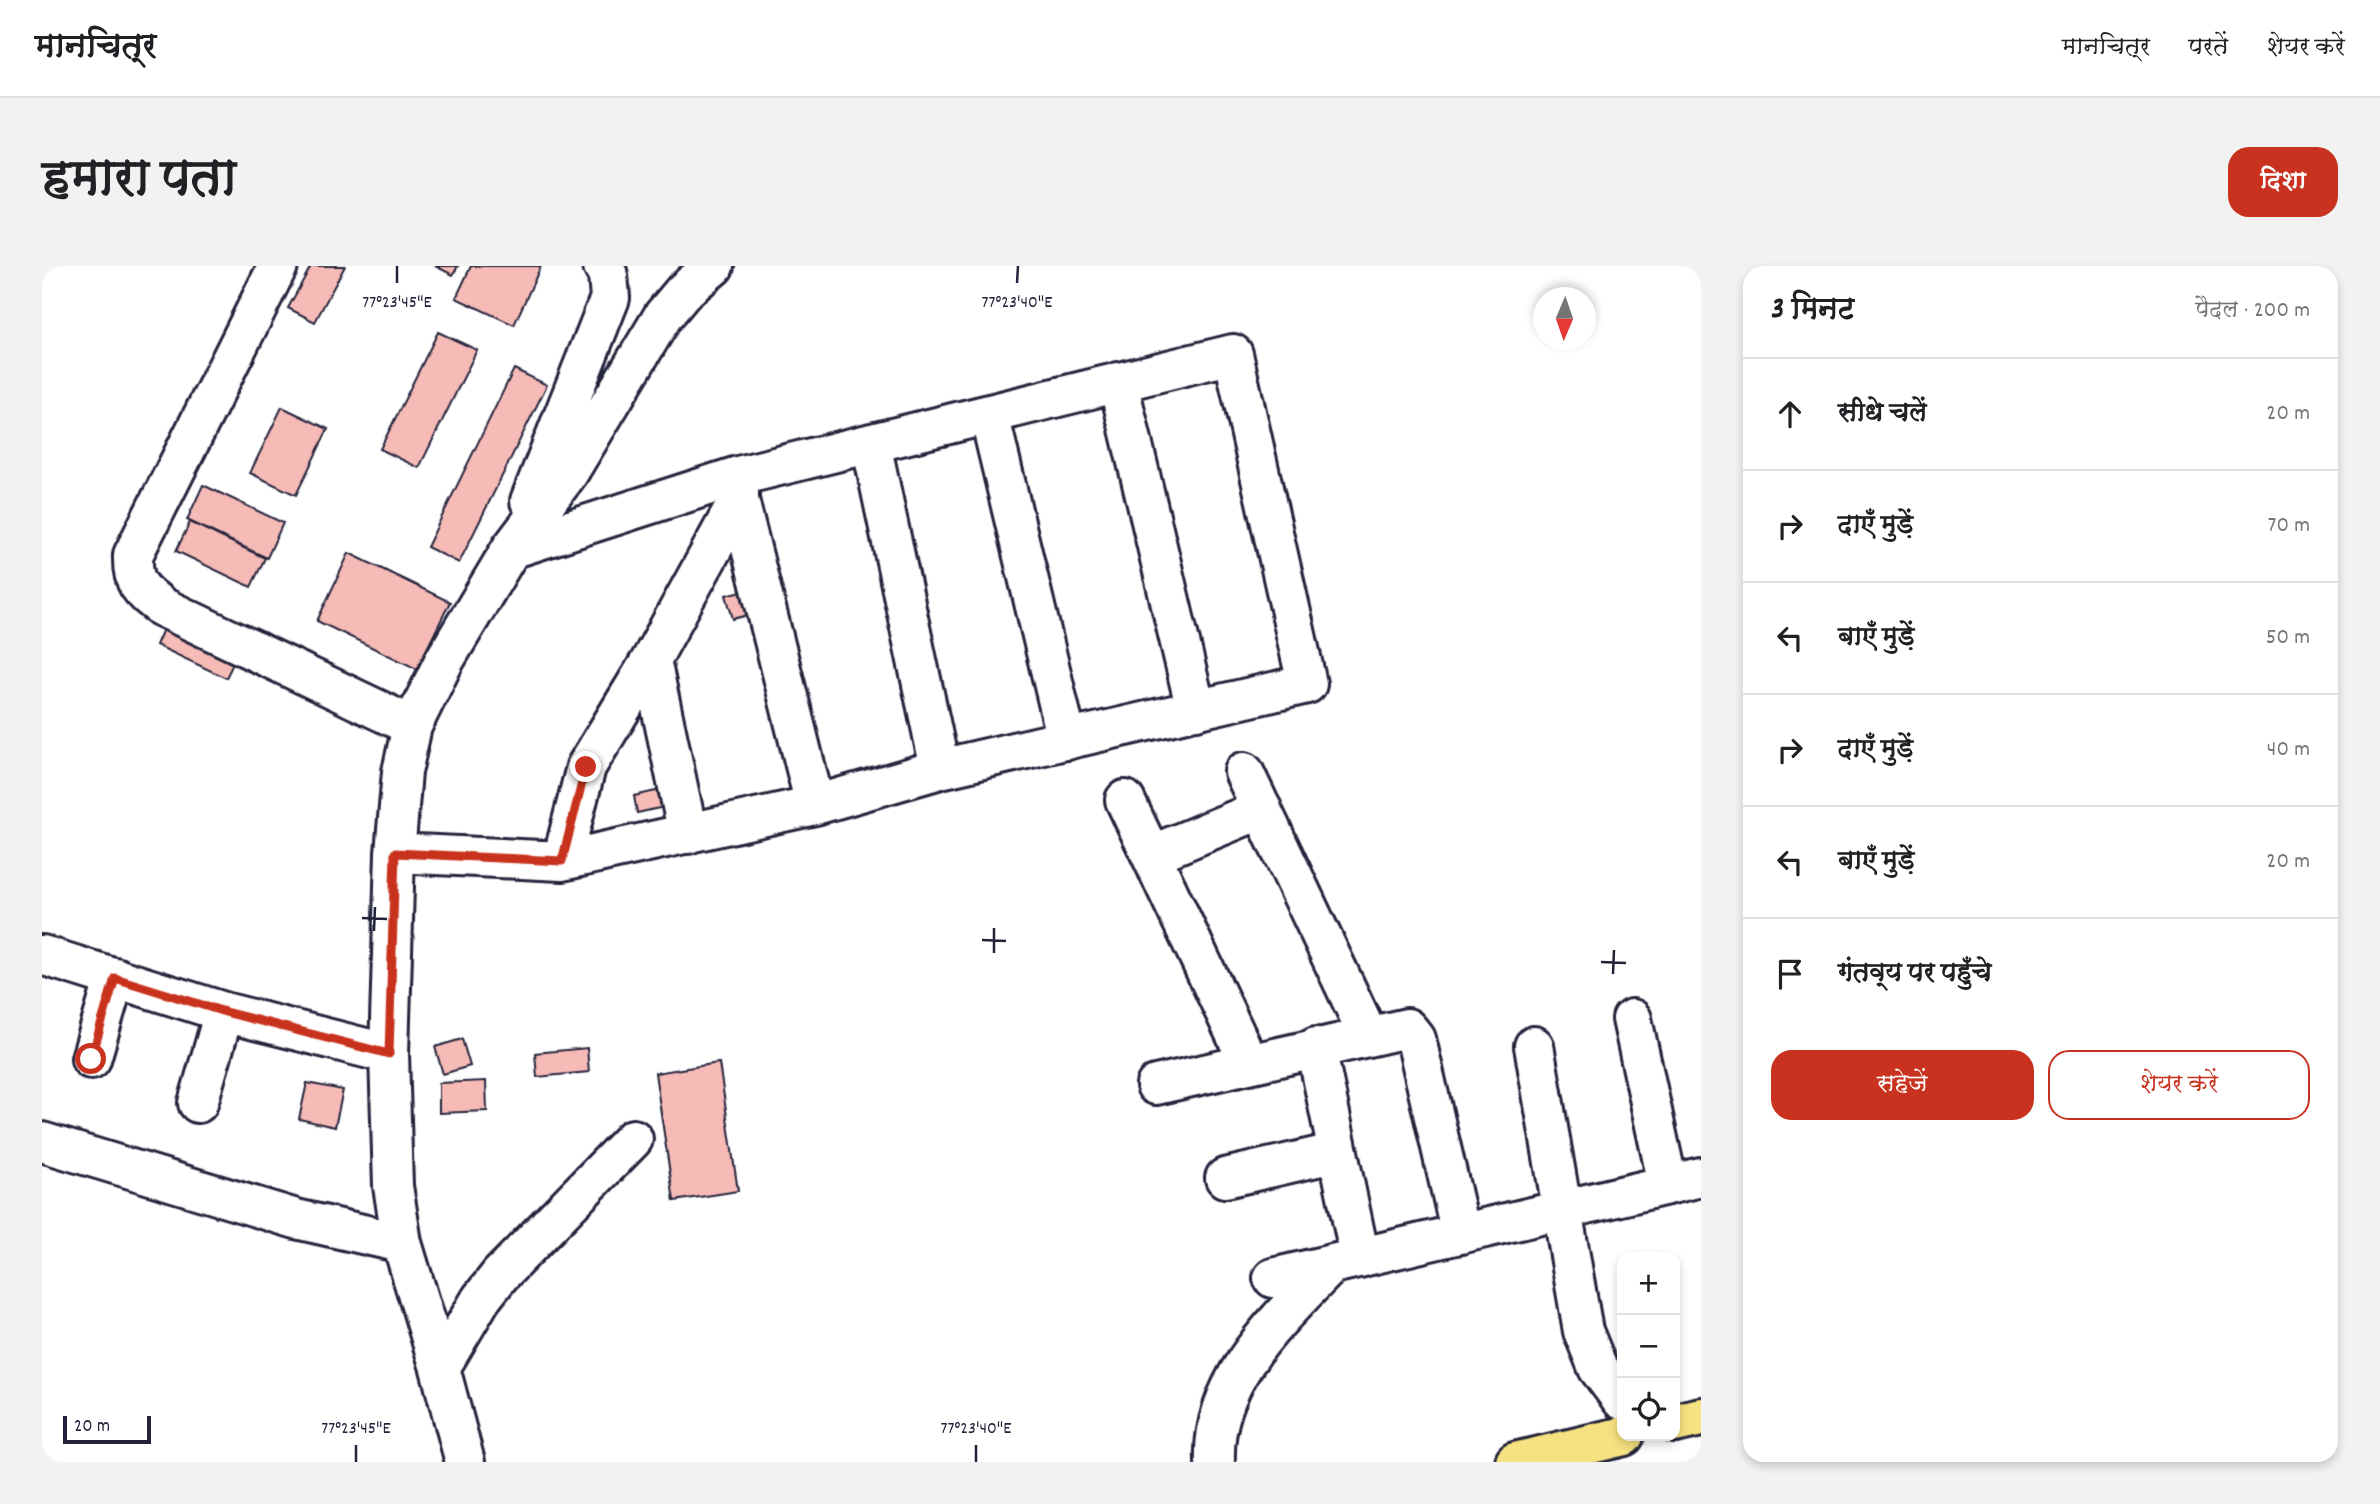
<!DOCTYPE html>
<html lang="hi">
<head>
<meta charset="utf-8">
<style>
	:root { --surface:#fff; --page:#f2f2f2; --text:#202124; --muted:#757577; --line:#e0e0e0; --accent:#c8321e }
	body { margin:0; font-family:Dekko,"Playpen Sans Deva",sans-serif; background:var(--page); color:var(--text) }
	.controls { position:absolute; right:21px; bottom:21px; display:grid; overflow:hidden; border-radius:14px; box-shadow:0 4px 10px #0003 }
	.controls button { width:63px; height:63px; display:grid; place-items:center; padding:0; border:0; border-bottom:2px solid var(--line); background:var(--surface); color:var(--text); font:35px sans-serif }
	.compass { position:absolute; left:1491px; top:21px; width:63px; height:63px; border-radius:50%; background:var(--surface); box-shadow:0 4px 10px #0003; rotate:182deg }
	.scale { position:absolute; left:21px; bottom:18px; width:88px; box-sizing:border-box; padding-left:7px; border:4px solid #22223b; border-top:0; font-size:19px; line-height:24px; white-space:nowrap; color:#22223b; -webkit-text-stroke:5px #fff; paint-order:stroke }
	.stop { position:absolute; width:21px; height:21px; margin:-16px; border:5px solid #c8321e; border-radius:50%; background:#fff }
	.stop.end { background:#c8321e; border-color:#fff; box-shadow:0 2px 7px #0008 }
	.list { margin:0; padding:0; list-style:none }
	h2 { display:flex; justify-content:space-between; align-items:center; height:91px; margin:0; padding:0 28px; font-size:30px }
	h2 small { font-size:23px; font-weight:400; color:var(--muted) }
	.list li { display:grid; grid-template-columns:46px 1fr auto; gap:21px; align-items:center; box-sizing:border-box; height:112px; padding:0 28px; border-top:2px solid var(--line) }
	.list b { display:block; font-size:26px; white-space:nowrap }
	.list em { font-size:23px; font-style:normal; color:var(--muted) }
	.actions { display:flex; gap:14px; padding:21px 28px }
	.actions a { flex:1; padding:16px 0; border:2px solid var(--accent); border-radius:21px; text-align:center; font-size:24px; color:var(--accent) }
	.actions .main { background:var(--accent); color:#fff }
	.icon { flex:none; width:38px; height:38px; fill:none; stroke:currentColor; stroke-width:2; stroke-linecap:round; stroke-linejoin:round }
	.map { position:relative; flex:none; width:1659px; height:1196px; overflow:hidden; border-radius:21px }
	header { display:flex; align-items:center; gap:42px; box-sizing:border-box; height:98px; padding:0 35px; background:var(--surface); border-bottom:2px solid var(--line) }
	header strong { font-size:33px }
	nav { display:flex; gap:38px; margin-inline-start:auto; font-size:24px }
	.intro { display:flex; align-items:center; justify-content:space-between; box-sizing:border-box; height:168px; padding:0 42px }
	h1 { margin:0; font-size:49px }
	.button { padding:18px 32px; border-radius:21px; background:var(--accent); color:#fff; font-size:24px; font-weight:700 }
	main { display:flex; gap:42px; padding:0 42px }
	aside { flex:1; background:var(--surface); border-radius:21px; box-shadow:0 4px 10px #0003 }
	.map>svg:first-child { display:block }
</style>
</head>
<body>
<header>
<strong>मानचित्र</strong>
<nav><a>मानचित्र</a><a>परतें</a><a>शेयर करें</a></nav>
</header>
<div class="intro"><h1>हमारा पता</h1><a class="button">दिशा</a></div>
<main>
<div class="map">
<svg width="1659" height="1196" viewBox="0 0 1659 1196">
	<rect width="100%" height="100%" fill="#fff"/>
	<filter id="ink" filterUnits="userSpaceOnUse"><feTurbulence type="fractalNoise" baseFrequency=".0143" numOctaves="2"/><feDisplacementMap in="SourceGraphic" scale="14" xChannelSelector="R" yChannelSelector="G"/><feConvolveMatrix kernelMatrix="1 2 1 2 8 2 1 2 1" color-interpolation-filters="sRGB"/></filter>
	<g filter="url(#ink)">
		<!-- building -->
		<path fill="#f7bbb7" stroke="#22223b" stroke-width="2" d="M269,0h34l-30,56 -27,-14z
			M393,0h23l-5,9z
			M429,0h70l-27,59 -58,-27z
			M396,66l39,18 -58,118 -39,-19z
			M472,103l33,16 -88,178 -32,-16z
			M240,141l46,22 -32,66 -46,-22z
			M161,219l80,38 -16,35 -80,-38z
			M148,256l75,36 -14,29 -75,-36z
			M307,287l101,49 -33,67 -100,-48z
			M712,322l6,24 -27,7 -7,-24z
			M124,356l71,33 -11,23 -70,-33z
			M627,522l4,17 -36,8 -3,-17z
			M420,773l8,27 -27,8 -8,-27z
			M545,782l2,24 -52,5 -2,-24z
			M677,797l19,128 -64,10 -19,-128z
			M444,815l1,30 -48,2v-30z
			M265,817l36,7 -8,37 -36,-8z"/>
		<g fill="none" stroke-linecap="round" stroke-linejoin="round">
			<defs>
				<path id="minor" d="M236,0l-145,289c-1,29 7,35 29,52l250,119
					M1076,116l78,328
					M947,148l78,326
					M829,177l69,326
					M697,222v12l76,305
					M488,235l80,-203 -2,-23 -5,-9
					M609,394l37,174
					M1202,506l124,263
					M1083,534l124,263
					M353,587l167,8 253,-56 125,-36 367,-85 -74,-330 -495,122 -227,73
					M1109,589l111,-46
					M520,595l24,-94 65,-107 88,-160
					M0,689l182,57 165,42
					M1590,753l36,166
					M1492,780l49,285 15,37 24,32
					M1274,781l44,211
					M49,793l24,-82
					M1114,819l251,-57 9,11 45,195
					M156,837l26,-91
					M0,876l254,77 106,24
					M1183,912l113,-26
					M1231,1012l428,-101
					M398,1102l41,-69 19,-24 133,-136
					M423,1196l-25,-94 -38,-125 -9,-57 -4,-132 6,-201 7,-81 10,-46 32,-65 67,-112 58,-77 94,-156 21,-25 30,-25
					M1173,1196c-4,-83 64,-143 117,-198"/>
				<path id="highway" d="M1633,1157l26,-6
					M1473,1196l109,-26"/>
			</defs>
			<!-- minor casing -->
			<use href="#minor" stroke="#22223b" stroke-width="44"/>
			<!-- highway casing -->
			<use href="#highway" stroke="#22223b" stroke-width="44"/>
			<!-- minor -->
			<use href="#minor" stroke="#fff" stroke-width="38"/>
			<!-- highway -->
			<use href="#highway" stroke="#f6e281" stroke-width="38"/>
		</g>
	</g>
	<g fill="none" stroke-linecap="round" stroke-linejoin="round" filter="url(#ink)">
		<!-- route -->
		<path stroke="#c8321e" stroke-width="9" d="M49,793l24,-81 110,34 164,42 6,-201 167,8 24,-94"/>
	</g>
	<!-- ticks -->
	<path fill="none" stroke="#22223b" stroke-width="2.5" d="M355,17v-17M975,17l1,-17M320,652l25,1M332,665l1,-24M940,674l24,1M952,687v-25M1559,696l25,1M1571,708l1,-24M314,1196v-17M934,1196v-17"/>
	<g font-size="18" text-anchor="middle" fill="#22223b" stroke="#fff" stroke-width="6" stroke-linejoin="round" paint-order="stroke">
		<text x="355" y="41">77°23'45"E</text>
		<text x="975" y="41">77°23'40"E</text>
		<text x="314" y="1167">77°23'45"E</text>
		<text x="934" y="1167">77°23'40"E</text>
	</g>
</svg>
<div class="controls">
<button>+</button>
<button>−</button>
<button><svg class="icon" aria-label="locate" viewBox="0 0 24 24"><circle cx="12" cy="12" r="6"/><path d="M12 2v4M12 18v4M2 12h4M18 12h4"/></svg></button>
</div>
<svg class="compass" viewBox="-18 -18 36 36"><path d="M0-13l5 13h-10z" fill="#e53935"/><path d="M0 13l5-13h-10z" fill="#757577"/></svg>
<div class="scale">20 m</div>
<div class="stop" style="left:49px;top:793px"></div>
<div class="stop end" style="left:544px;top:501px"></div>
</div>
<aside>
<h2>3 मिनट<small>पैदल · 200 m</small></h2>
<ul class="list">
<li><svg class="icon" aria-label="ahead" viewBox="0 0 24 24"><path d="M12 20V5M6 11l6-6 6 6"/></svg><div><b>सीधे चलें</b></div><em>20 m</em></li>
<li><svg class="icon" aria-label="right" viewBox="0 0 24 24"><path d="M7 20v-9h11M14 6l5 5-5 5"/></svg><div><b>दाएँ मुड़ें</b></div><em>70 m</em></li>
<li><svg class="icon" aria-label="left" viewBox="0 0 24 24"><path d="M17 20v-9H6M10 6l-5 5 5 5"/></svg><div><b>बाएँ मुड़ें</b></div><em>50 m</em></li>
<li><svg class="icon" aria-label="right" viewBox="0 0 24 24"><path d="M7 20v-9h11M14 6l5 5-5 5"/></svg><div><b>दाएँ मुड़ें</b></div><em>40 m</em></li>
<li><svg class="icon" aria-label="left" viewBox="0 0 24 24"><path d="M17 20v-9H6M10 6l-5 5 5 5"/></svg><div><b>बाएँ मुड़ें</b></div><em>20 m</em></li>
<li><svg class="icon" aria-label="arrive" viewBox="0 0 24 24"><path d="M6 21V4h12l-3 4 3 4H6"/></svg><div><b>गंतव्य पर पहुँचे</b></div></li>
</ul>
<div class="actions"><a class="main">सहेजें</a><a>शेयर करें</a></div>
</aside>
</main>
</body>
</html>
